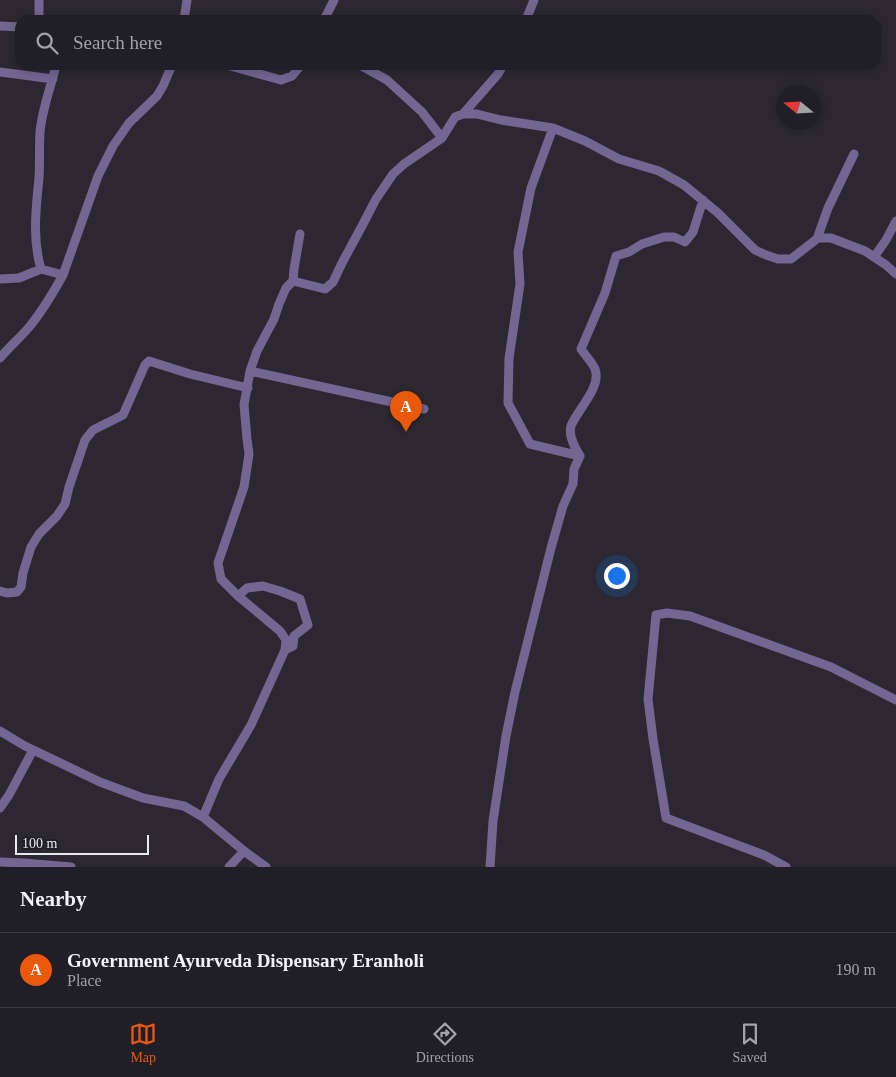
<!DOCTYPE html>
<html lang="en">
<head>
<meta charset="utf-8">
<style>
	:root { --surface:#201e26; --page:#28272e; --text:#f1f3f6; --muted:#a2a2a7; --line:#3d3c43; --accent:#ea580c }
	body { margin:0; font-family:"Times New Roman",serif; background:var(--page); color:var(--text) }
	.compass { position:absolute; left:776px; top:85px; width:45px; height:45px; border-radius:50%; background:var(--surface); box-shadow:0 2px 12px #0003; rotate:288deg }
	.scale { position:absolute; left:15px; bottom:12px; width:134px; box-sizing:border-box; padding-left:5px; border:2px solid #eae9ef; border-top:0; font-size:14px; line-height:18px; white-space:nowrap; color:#eae9ef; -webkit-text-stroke:4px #211f28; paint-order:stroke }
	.you { position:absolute; left:616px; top:575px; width:18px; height:18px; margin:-12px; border:4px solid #fff; border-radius:50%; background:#1a73e8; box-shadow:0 0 0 8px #1a73e833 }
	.badge { display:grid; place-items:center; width:32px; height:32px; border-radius:50%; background:var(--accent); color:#fff; font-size:16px; font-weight:700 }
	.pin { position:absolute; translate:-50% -41px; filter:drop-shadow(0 1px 2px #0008) }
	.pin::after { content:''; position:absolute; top:26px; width:18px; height:15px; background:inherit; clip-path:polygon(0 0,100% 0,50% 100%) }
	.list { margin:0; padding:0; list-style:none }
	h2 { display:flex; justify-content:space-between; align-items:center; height:65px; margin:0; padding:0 20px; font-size:21px }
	h2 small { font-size:16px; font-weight:400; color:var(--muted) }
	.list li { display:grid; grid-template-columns:32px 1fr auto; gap:15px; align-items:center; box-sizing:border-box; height:75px; padding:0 20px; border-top:1px solid var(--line) }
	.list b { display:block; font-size:19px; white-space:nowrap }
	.list p { margin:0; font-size:16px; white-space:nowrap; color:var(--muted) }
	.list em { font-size:16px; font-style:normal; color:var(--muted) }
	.icon { flex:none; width:28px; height:28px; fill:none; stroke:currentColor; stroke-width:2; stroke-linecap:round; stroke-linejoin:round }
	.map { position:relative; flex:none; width:896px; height:867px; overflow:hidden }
	.search { position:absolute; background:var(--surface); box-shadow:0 2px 12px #0003; left:15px; right:15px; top:15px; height:55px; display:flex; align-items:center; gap:12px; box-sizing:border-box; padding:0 18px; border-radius:15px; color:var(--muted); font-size:19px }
	.sheet { height:140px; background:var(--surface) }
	nav { display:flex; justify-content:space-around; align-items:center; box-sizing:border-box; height:70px; border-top:1px solid var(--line); background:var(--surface); font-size:14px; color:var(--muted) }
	nav a { display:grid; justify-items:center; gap:2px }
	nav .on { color:var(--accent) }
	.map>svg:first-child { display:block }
</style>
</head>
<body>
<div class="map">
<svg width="896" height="867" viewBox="0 0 896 867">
	<rect width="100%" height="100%" fill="#2b2832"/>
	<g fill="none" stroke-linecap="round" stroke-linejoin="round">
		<!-- minor -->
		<path stroke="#736693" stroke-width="9" d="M39,0v20
			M184,20l3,-20
			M324,20l10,-20
			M526,20l8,-20
			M0,26l20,1
			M227,65l54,15 11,-4 9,-11
			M360,65l27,15 35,32 20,26 13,-21 8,-3h14l24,6 52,8 32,13 34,18 40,12 25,14 34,28 37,37 11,5 12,4h13l27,-21h13l34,13 21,14 10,9
			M0,72l53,7
			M463,114l35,-40 5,-9
			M553,128l-22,60 -13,64 2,32 -11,74 -1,45 22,41 50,12
			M818,238v-2l10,-28 26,-54
			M874,257l12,-17 10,-19
			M41,269c-9,-30 -5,-61 -2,-91 1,-16 0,-31 1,-46 2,-23 11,-45 16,-67
			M0,279l19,-1 22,-9 22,6 35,-99 15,-30 16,-23 28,-27 6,-10 9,-21
			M293,281l1,-12 6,-35
			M0,358c9,-11 21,-21 30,-32 13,-16 23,-33 33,-51
			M250,371l174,38
			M0,591l7,2 10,-1 4,-5 2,-14 8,-26 8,-13 18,-18 8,-12 4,-17 16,-47 8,-10 30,-15 22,-50 4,-4 41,13 58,14
			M238,596l9,-8 16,-2 17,5 20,8 8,26 -14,11 -1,10 -8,4
			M0,731l25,15 75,36 43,16 41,8 19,11 41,34 22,16
			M0,808l9,-13 24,-45
			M203,817l16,-38 32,-54 34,-75 1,-10 -6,-9 -42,-35 -17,-17 -3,-16 26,-76 5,-33 -2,-15 -3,-34 6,-34 7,-20 17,-32 5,-15 7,-16 7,-7 32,8 8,-7 9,-19 20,-37 14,-27 17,-25 11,-10 38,-26
			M0,862l24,1 47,4
			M229,867l15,-16
			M490,867l3,-46 5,-33 8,-52 9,-44 36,-144 12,-42 10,-22 1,-15 6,-13c-5,-8 -12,-20 -9,-30 6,-16 31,-39 24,-57 -3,-7 -10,-14 -14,-20l24,-56 11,-37 13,-4 13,-8 22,-7h10l11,5 8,-10 10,-32
			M786,867l-22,-12 -98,-37 -13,-79 -5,-40 8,-84 11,-2 23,3 141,51 65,33"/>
	</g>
</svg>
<svg class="compass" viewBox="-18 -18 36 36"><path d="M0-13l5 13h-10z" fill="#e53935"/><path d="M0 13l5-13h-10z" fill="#a2a2a7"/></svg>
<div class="scale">100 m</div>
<div class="you"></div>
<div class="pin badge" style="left:406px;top:432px">A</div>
<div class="search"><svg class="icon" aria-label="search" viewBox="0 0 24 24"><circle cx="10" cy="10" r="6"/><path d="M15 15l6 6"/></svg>Search here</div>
</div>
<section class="sheet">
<h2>Nearby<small></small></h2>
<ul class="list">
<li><span class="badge">A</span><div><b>Government Ayurveda Dispensary Eranholi</b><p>Place</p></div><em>190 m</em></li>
</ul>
</section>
<nav>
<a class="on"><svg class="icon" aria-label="map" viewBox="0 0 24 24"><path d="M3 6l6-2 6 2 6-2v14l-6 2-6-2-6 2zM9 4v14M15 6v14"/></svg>Map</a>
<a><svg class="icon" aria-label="directions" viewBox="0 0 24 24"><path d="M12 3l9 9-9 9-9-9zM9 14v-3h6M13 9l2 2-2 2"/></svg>Directions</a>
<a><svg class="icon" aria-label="saved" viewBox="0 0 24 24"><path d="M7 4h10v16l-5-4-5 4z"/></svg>Saved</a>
</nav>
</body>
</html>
